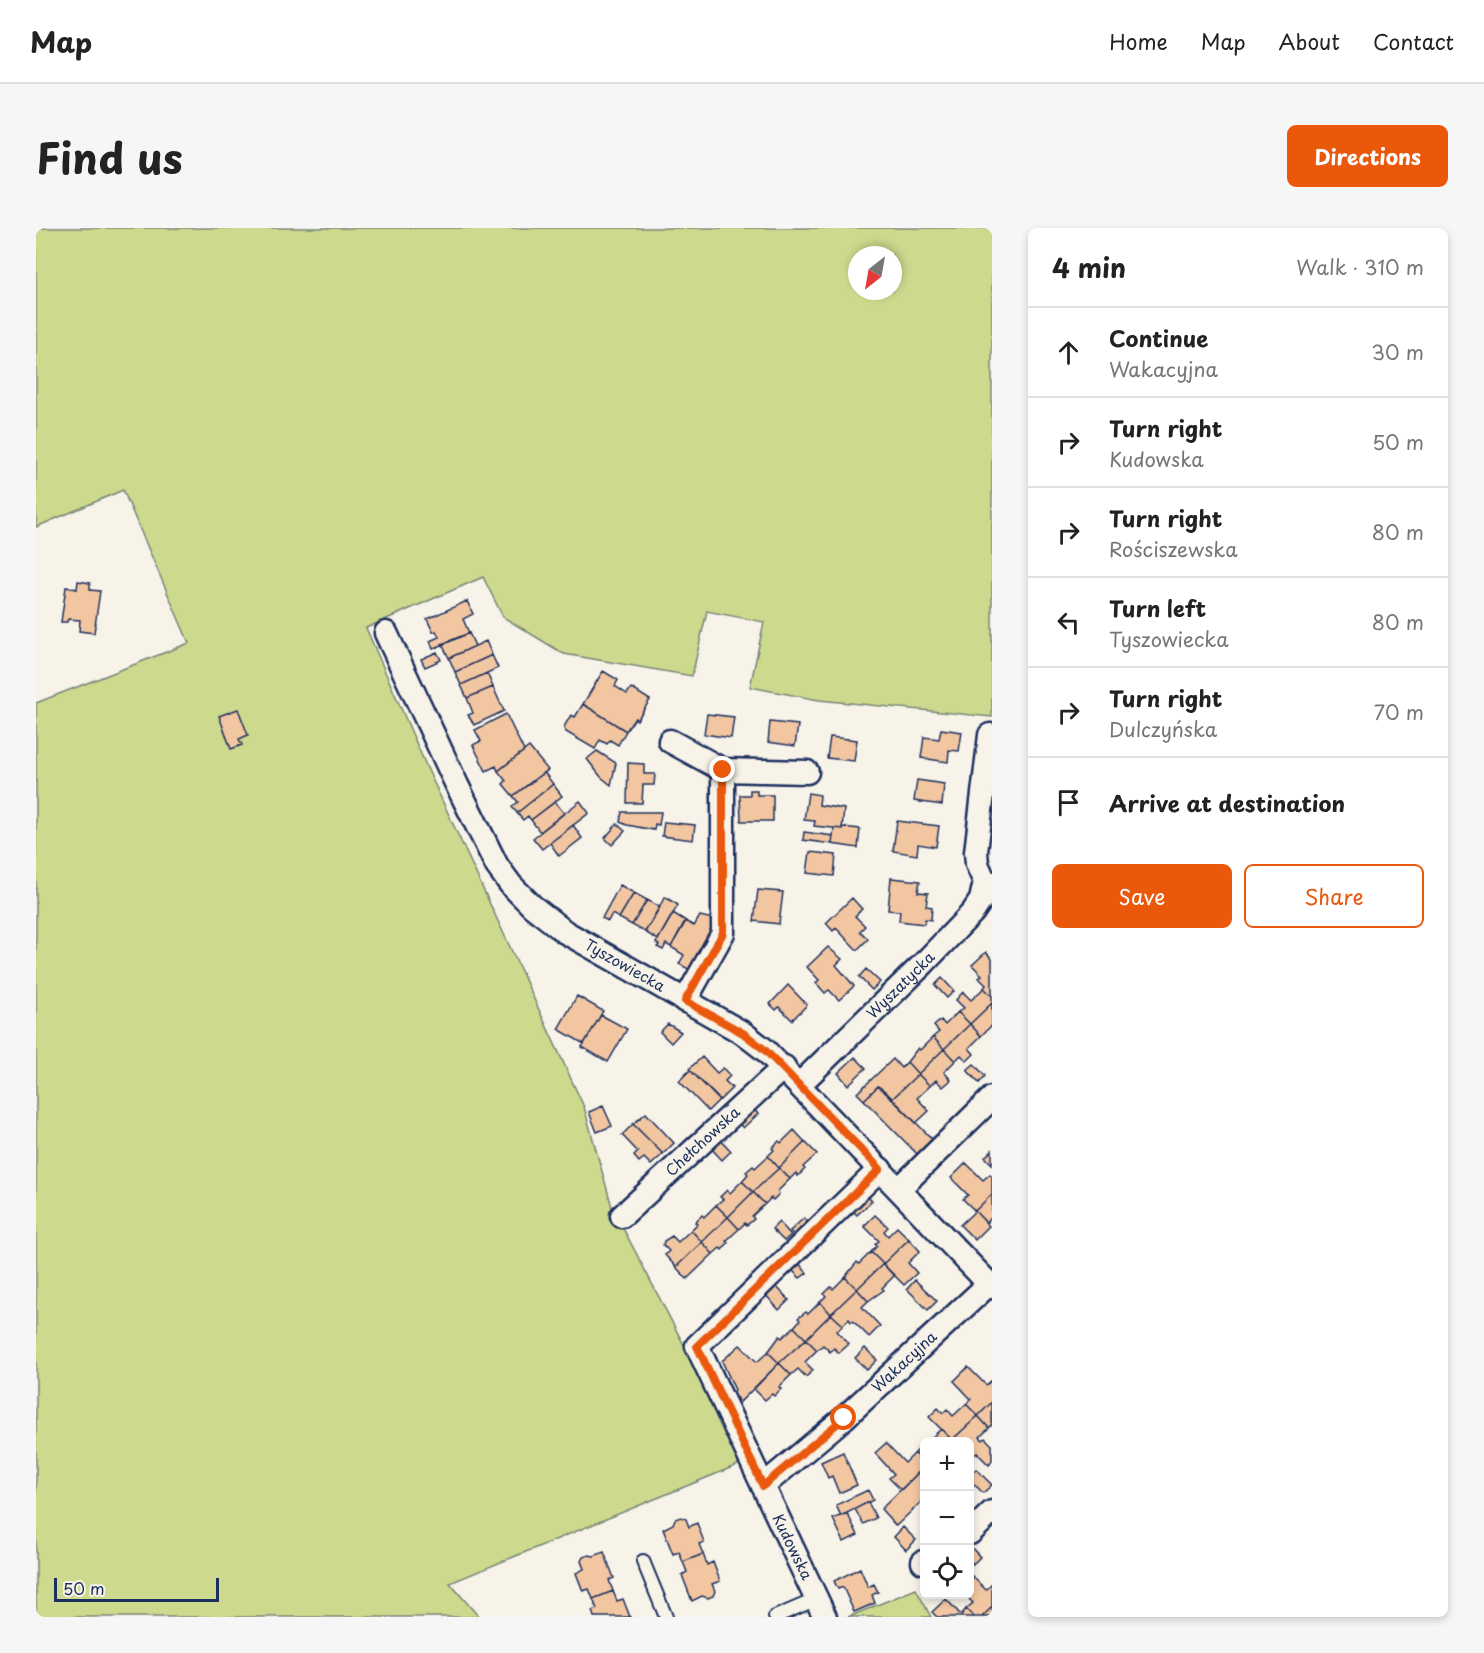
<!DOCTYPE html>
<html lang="en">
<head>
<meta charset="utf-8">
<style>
	:root { --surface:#fff; --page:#f6f6f6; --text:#222; --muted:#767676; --line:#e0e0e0; --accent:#ea580c }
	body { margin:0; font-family:"Playpen Sans",sans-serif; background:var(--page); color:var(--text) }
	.controls { position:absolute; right:18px; bottom:18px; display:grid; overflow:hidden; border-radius:9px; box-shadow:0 3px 9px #0003 }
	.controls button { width:54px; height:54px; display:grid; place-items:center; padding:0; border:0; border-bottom:2px solid var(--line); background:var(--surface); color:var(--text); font:30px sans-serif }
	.compass { position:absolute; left:812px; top:18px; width:54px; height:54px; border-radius:50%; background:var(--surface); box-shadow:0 3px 9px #0003; rotate:211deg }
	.scale { position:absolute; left:18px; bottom:15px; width:165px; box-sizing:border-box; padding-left:6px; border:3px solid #1b2f5e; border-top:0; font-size:16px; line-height:21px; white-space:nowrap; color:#1b2f5e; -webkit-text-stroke:4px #f7f3e8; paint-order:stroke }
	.stop { position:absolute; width:18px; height:18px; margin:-14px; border:4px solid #ea580c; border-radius:50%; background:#fff }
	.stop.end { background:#ea580c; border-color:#fff; box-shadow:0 2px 6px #0008 }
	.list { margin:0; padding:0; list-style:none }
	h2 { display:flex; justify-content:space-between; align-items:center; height:78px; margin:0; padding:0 24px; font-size:26px }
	h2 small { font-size:20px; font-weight:400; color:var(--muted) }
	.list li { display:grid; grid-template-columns:39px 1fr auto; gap:18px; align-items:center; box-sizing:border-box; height:90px; padding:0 24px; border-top:2px solid var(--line) }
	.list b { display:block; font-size:22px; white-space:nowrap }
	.list p { margin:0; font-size:20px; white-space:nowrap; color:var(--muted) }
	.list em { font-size:20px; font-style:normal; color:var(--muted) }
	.actions { display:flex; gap:12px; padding:18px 24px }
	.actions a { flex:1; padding:14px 0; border:2px solid var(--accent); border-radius:9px; text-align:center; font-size:21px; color:var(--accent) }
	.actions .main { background:var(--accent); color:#fff }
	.icon { flex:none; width:33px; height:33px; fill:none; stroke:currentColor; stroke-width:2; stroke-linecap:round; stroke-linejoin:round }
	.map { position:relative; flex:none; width:956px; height:1389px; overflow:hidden; border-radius:9px }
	header { display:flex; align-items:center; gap:36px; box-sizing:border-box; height:84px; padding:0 30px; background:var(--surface); border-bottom:2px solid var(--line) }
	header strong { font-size:28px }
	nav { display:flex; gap:33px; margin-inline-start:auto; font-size:21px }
	.intro { display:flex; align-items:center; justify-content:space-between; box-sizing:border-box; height:144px; padding:0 36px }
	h1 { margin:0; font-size:42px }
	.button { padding:15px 27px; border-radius:9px; background:var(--accent); color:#fff; font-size:21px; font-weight:700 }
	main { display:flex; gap:36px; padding:0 36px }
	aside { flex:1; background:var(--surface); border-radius:9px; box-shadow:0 3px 9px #0003 }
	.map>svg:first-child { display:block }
</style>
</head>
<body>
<header>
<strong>Map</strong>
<nav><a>Home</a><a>Map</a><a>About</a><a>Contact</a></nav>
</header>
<div class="intro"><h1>Find us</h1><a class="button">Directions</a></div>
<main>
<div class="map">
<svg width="956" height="1389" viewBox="0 0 956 1389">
	<rect width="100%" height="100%" fill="#f7f3e8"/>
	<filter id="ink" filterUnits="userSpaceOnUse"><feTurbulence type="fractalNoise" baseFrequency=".0167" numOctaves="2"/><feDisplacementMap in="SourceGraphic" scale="12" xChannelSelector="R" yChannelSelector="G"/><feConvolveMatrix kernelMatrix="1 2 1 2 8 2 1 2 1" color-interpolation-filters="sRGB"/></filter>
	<g filter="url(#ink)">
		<!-- green -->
		<path fill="#cdd98d" stroke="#748476" stroke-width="1.5" fill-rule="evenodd" d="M0,0h956v489l-173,-17 -69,-13 14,-65 -57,-11 -15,65 -128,-22 -61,-37 -20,-40 -117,51 62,142 156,337 28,100 133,255 -295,121 29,34h-443v-914l153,-60 -66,-153 -87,37zM821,27h36v36h-36z
			M880,1361l15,28h-83z"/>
		<!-- building -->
		<path fill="#f2c6a1" stroke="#1b2f5e" stroke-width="1.5" d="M42,353l12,2v7l10,1 -6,42 -15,-2 1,-11 -12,-1 -1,3h-6l5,-35 11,2z
			M431,373l6,13 -10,5 6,14 -36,16 -3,-8 9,-4 -3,-6 -3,1 -6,-13z
			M433,405l6,13 -26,12 -7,-14z
			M450,413l6,14 -37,17 -6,-14z
			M401,424l4,8 -16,7 -4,-8z
			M456,427l6,13 -37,17 -6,-13z
			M567,443l15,9 -3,6 12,8 4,-6 19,12 -13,20 -2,-2 -9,13 -43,-27z
			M451,445l6,14 -26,11 -6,-13z
			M457,459l11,24 -30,14 -6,-10 5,-2 -6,-15z
			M547,476l43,27 -8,14 -8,-5 -3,4 -7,-4 -5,9 -29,-17 -2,-3 1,-4 6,-10 4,2z
			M202,481l10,26 -9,4 3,6 -11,4 -12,-33z
			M470,486l18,37 -26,20 -2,-5 -10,5 -13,-26 8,-4 -6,-11z
			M671,486l27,3 -3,21 -27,-4z
			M734,494l28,3 -3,21 -27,-4z
			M905,501l21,3 -3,19 -10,-1 -1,12 -27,-4 3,-21 15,2z
			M794,509l27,3 -3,21 -27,-3z
			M493,519l19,23 -35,26 -10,-12 3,-3 -8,-10z
			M561,523l19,12 -5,22 -10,-8 -14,-18z
			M592,535l16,1v10h11l-1,11h-11l-1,18h-15z
			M508,544l9,12 -36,29 -5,-6 6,-5 -5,-6z
			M881,552l27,4 -2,21 -28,-4z
			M517,556l9,12 -31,24 -3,-4 -5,4 -6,-7z
			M714,562h7v5h16v26h-32l-1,-26h10z
			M772,565l12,2 -1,10 25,4 -2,20 -28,-3 1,-5 -11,-1z
			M544,573l9,12 -47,36 -9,-11z
			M519,574l9,11 -24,19 -9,-12z
			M586,584h39l-2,13 -4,-1 -1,6 -27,-5 -7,-3z
			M861,593l42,5 -3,21 -18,-3 -1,11 -24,-4z
			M628,594l31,3 -2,15 -31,-4z
			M581,596l8,7 -13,14 -7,-7z
			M537,597l9,13 -23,18 -9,-13z
			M806,599l18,2 -2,19 -26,-4 2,-16 8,1z
			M768,604l29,4 -1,8 -29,-4z
			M774,624l26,3 -2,21 -27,-3z
			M855,650l29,3 -2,11 10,1 -2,13 6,1 -1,13 -6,-1 -1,5 -25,-3 1,-10 -12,-1z
			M584,657l14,8 -15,25 -7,-4 -4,7 -6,-3z
			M722,662l25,2 -4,32 -25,-3z
			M598,665l13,7 -15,25 -13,-7z
			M629,669l13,8 -20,35 -13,-8z
			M816,670l10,11 -7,7 10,10 -5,5 8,8 -11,11 -21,-22 -3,3 -7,-8z
			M611,672l13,7 -15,25 -13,-7z
			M637,685l13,8 -15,26 -5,-3 -3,6 -6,-3 2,-2 -3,-2z
			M664,688l13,3 -1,17 -20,35 -13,-7 5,-9 -13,-8 14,-26 9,5z
			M792,719l14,12 -6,6 18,21 -15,14 -10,-10 -4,3 -9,-10 3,-3 -12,-13z
			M950,724l6,7v37l-8,-8 2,-3 -7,-7 3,-3 -10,-10z
			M830,741l14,13 -8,8 -13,-13z
			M906,750l12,13 -7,7 -12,-13z
			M752,757l19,20 -15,15 -13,-13 -3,3 -6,-6z
			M948,760l8,8v7l-22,21 -12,-12 6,-4 -8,-8 7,-8 8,8z
			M541,768l26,15 -19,33 -26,-15z
			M956,775v22l-11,11 -11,-12z
			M922,784l12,12 -26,25 -11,-12 6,-5 -5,-6 7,-6 4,5z
			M565,787l26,14 -19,33 -26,-15z
			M632,796l13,8 -10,11 -11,-11z
			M934,796l11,12 -12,12 5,6 -7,7 -6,-6 -6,6 -11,-12z
			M897,809l11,12 -26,25 -11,-12 11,-14 2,2z
			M908,821l11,12 -11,11 7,8 -8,7 -7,-7 -6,6 -12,-12z
			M666,829l15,16 6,-5 7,8 -5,5 7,7 -12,12 -31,-31z
			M819,829l11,11 -18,17 -10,-12z
			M857,831l8,9 6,-6 11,12 -26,25 -14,-13 -14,14 -7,-7z
			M938,836l11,12 -6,7 -12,-13z
			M654,842l29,30 -11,11 -29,-30z
			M882,846l12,12 -13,12 12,13 -13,12 -24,-24z
			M842,858l7,5 49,50 -15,15 -55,-56z
			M714,877l8,9 -15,14 -8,-9z
			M567,878l9,20 -15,6 -8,-20z
			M610,885l28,30 -11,11 -30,-30z
			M597,896l30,30 -12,11 -7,-7 -5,4 -5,-6 4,-4 -16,-17z
			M758,902l11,12 -26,26 -11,-12 6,-6 -2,-2 7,-7 2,2z
			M683,910l12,13 -9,9 -13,-14z
			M769,914l12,12 -14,13 2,2 -7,7 -2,-3 -6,6 -11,-11z
			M956,922v14l-7,-7z
			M732,928l11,12 -26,24 -11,-11 6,-7 -2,-2 7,-6 2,2z
			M930,935l17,17 7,-6 2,2v18l-17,17 -12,-12 5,-4 -17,-17z
			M743,940l11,11 -12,12 1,3 -6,6 -2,-2 -6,6 -12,-12z
			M706,953l11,11 -25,25 -12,-12 7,-6 -3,-2 7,-7 3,3z
			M717,964l12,12 -13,12 2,3 -7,6 -2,-2 -6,6 -11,-12z
			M956,966v23l-6,6 -11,-12z
			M830,967l6,6 -15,14 -6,-6z
			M680,977l12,12 -26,25 -11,-12 6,-6 -2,-2 7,-7 2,2z
			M939,983l14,15 -14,14 -15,-15z
			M839,987l13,12 -4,4 4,5 9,-9 12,12 -26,25 -12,-12 6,-6 -2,-2 4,-3 -15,-15z
			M692,989l11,12 -13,12 2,2 -6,7 -2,-2 -7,6 -11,-12z
			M768,990l6,6 -14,13 -6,-6z
			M743,994l12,13 -7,6 -12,-12z
			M655,1002l11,12 -26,25 -11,-12 4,-4 -6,-6 1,-4 8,-5 6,6z
			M873,1011l11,12 -12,12 9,10 -13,12 -21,-21z
			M666,1014l11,12 -26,25 -11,-12z
			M835,1024l12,12 -26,25 -12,-12 12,-15 2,2z
			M762,1034l9,11 -7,5 -10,-10z
			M847,1036l11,12 -12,12 2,2 -16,11 -11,-12z
			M809,1049l12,12 -26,25 -11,-12 6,-6 -2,-2 7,-7 2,2z
			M879,1052l22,21 -9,9 -21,-21z
			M738,1056l15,16 -10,10 -15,-17z
			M821,1061l11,12 -6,6 18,19 -11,11 -16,-16 -2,1 -2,-3 -6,6 -12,-11z
			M784,1074l11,12 -25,25 -12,-12 6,-7 -2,-2 8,-6 2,2z
			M795,1086l12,11 -6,6 12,13 -10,9 -5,-5 -4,4 -7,-7 -6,5 -11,-11z
			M758,1099l12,12 -27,24 -11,-11 12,-16 2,2z
			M770,1111l11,11 -12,12 8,8 -7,7 -8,-8 -7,6 -12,-12z
			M704,1117l17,17 11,-10 11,11 -39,39 -7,-9 2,-3 -13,-29z
			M829,1120l12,12 -10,10 -12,-12z
			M743,1135l12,12 -12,12 2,2 -7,7 -2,-2 -7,6 -11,-11z
			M932,1139l18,18 6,-5v22l-14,14 -12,-12 5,-5 -17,-18z
			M956,1174v23l-3,3 -11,-12z
			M930,1176l12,12 -26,24 -23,-23 9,-9 5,5 4,-4 6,7z
			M942,1188l11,12 -9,9 3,3 2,-2 7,7v16l-3,4 -12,-12 -7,5v-16l-18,-2z
			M905,1201l11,11 -1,2h-24z
			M850,1215l19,20 10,-10 9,10v4l-23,23 -12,-12 5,-4 -19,-21z
			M888,1216v19l-9,-10z
			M807,1224l14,33 -18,8 -7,-17 -4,2 -7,-16z
			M888,1239v32l-28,27 -15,-17z
			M940,1241l16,16 -9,8 -13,-13v-5z
			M832,1262l5,10 -32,16 -5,-11z
			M832,1274l8,16 -13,6 -8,-15z
			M811,1285l11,22 -14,7 -11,-23z
			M645,1289l5,2 3,8 8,-4 7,19 -5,2 4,10 -20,8 -4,-10 -6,2 -10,-25 10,-5 2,-5z
			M867,1299l13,13 -10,10 -12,-13z
			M934,1318l10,11 -7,7 -3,-4z
			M568,1324l10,26 -5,2 4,11 -20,8 -4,-10 -6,2 -7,-18 8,-4 -3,-8 2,-4 6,-2 5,1z
			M667,1326l4,11 6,-3 7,19 -8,3 3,7 -2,5 -5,2 -6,-2 -10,5 -10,-26 5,-3 -4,-10z
			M824,1340l8,19 6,-3 4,8 -6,3 3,8 -21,9 -11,-25 -5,2 -4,-8z
			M935,1347l15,15 6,-6v23l-10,10h-8l-8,-8 7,-6 -9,-9h6z
			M577,1363l4,10 6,-2 7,18h-36l-2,-6 5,-2 -4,-10z
			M910,1371l15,16 5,-6 8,8h-37l-5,-5z
			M956,1379v10h-10z"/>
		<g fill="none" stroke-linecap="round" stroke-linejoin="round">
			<defs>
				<path id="service" d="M607,1333l23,56
					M739,1389l42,-18"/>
				<g id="minor">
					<path id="s1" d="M350,405l70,150 41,83 14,19 21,21 33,26 178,101 22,17 227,237"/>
					<path d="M634,513l53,29 84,2"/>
					<path d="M949,654l-8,-18 -1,-12 14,-117"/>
					<path d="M649,773l38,-68v-163"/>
					<path id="s2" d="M764,856l124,-121 49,-51 8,-12 4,-18 7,1"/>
					<path d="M863,961l93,-91"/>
					<path id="s3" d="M586,988l162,-149"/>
					<path id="s4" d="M727,1258l81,-68 145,-134"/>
					<path d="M934,1305l22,-21"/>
					<path d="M887,1334h1"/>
					<path d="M789,1389l-128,-271 183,-177"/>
				</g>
			</defs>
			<!-- service casing -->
			<use href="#service" stroke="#1b2f5e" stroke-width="16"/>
			<!-- minor casing -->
			<use href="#minor" stroke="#1b2f5e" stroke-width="27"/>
			<!-- service -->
			<use href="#service" stroke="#f7f3e8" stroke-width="12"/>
			<!-- minor -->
			<use href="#minor" stroke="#f7f3e8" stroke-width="22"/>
		</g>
	</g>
	<g fill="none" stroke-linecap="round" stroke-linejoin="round" filter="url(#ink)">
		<!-- route -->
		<path stroke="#ea580c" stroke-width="8" d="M687,542v163l-38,68 58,32 22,17 115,119 -183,177 66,140 81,-68"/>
	</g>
	<g text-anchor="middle" stroke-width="4.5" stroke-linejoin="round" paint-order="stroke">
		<!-- street labels -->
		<g font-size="15" fill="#1b2f5e" stroke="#f7f3e8">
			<text dy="5" stroke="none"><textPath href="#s1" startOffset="422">Tyszowiecka</textPath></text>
			<text dy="5" stroke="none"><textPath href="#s2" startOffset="141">Wyszatycka</textPath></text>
			<text dy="5" stroke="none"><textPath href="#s3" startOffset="110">Chełchowska</textPath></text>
			<text dy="5" stroke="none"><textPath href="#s4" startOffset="188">Wakacyjna</textPath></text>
			<text transform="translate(756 1319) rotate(64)" y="5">Kudowska</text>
		</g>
	</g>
</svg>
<div class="controls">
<button>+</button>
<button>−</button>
<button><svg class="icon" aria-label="locate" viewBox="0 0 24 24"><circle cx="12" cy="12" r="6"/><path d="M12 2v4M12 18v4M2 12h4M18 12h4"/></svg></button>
</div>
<svg class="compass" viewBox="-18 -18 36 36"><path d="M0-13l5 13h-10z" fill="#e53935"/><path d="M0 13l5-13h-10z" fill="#767676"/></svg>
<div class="scale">50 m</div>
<div class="stop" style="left:808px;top:1190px"></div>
<div class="stop end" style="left:687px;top:542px"></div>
</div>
<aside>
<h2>4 min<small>Walk · 310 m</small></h2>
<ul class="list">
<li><svg class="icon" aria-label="ahead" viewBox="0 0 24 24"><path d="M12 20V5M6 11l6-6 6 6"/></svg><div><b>Continue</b><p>Wakacyjna</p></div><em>30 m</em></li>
<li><svg class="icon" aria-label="right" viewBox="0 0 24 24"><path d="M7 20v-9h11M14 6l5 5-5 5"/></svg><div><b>Turn right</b><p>Kudowska</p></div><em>50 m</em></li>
<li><svg class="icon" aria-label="right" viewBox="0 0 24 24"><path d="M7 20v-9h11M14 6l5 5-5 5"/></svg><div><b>Turn right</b><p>Rościszewska</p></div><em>80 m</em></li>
<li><svg class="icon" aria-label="left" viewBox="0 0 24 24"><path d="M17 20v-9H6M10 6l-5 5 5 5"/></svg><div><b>Turn left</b><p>Tyszowiecka</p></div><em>80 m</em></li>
<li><svg class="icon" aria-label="right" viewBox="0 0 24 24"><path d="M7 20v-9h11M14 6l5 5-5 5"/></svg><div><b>Turn right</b><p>Dulczyńska</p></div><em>70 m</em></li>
<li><svg class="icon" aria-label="arrive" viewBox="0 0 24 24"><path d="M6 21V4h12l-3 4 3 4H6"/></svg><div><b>Arrive at destination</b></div></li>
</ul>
<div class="actions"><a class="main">Save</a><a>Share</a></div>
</aside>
</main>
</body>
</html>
